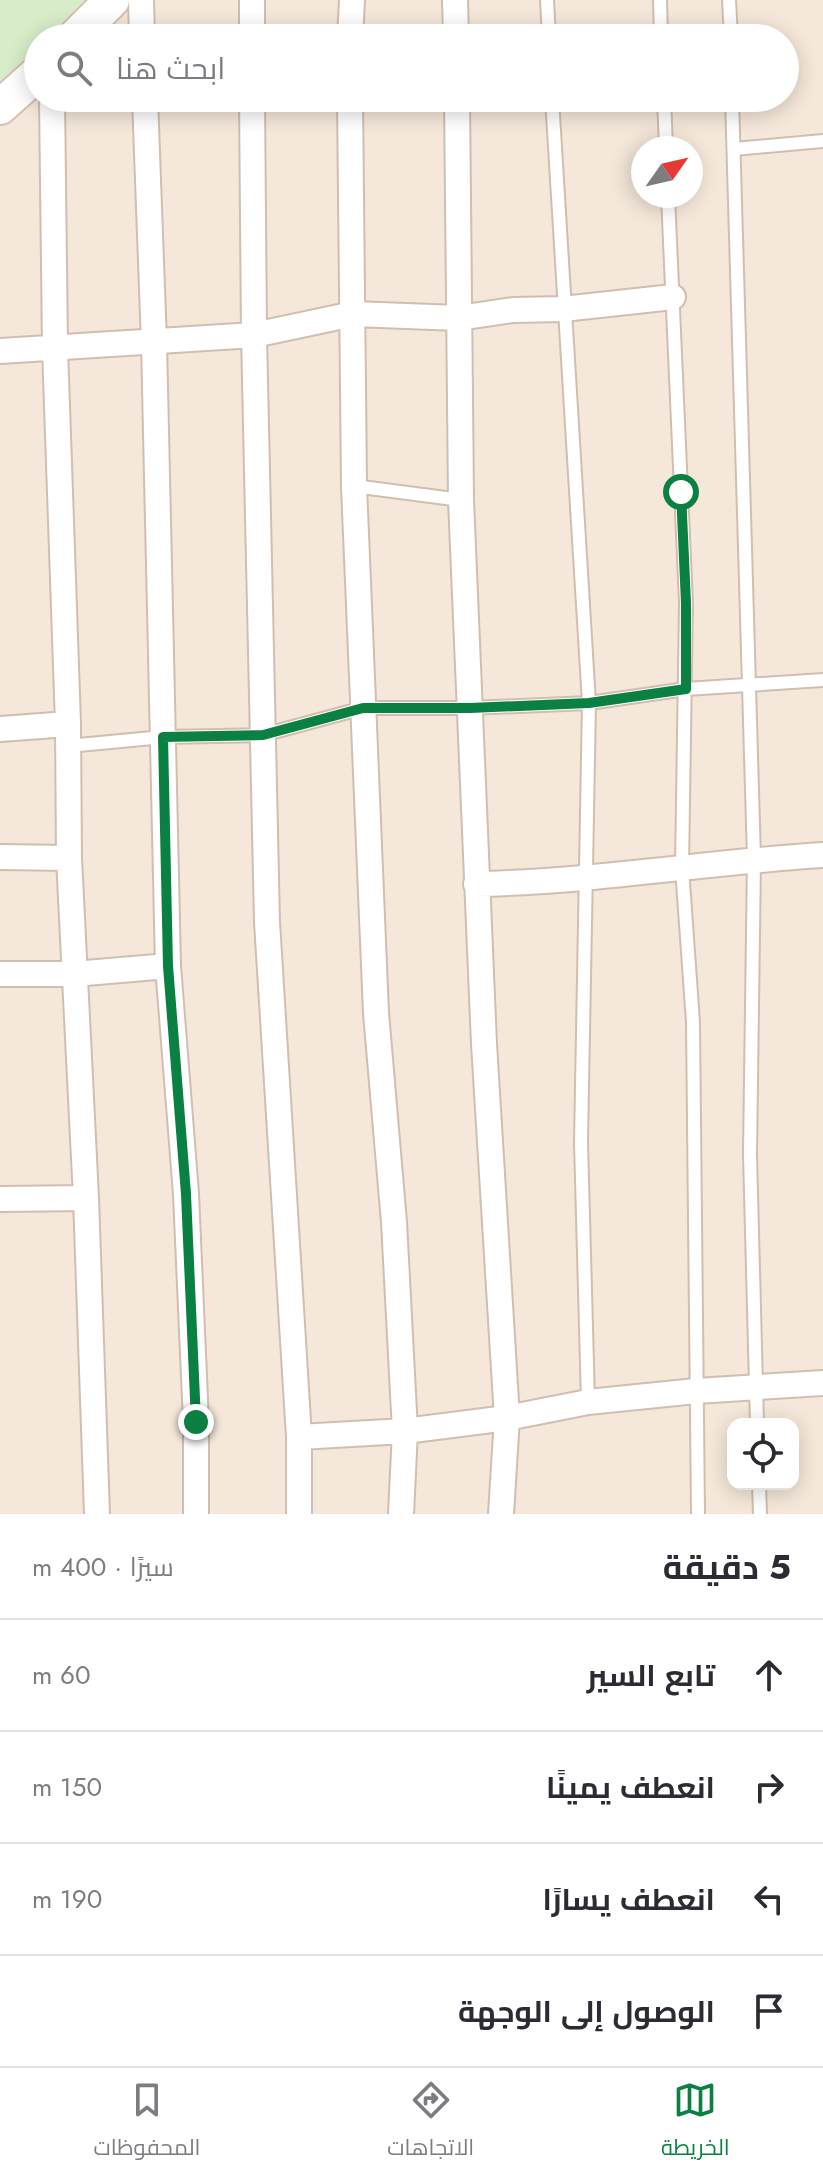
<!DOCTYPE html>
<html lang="ar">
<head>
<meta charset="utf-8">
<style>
	:root { --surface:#fff; --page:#f2f2f3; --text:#2b2b33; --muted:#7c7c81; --line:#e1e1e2; --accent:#0b8043 }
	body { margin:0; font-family:Jost,Cairo,sans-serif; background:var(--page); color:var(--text); direction:rtl }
	.controls { position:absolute; right:24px; bottom:24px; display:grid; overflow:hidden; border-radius:16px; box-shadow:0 4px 20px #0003 }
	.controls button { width:72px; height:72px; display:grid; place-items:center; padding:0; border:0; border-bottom:2px solid var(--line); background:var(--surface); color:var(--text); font:40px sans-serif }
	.compass { position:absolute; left:631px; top:136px; width:72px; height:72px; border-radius:50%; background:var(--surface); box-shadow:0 4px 20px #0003; rotate:56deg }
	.stop { position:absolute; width:24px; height:24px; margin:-18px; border:6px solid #0b8043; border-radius:50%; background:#fff }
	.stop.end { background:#0b8043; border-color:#fff; box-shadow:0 2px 8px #0008 }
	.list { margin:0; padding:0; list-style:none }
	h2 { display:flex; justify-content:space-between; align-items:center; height:104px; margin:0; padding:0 32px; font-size:34px }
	h2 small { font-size:26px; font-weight:400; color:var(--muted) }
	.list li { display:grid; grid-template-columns:52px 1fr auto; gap:24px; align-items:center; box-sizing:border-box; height:112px; padding:0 32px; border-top:2px solid var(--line) }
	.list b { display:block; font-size:30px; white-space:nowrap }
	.list em { font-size:26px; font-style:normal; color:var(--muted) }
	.icon { flex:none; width:44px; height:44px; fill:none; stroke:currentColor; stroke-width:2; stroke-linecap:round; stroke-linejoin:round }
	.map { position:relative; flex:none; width:823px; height:1514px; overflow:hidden; direction:ltr }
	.search { position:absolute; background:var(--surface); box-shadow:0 4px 20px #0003; left:24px; right:24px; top:24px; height:88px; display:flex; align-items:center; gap:20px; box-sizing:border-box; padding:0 28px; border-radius:44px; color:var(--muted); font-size:30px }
	.sheet { height:552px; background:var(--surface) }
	nav { display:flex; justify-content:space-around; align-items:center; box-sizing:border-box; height:112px; border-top:2px solid var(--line); background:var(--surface); font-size:22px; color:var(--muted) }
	nav a { display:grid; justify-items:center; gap:4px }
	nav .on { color:var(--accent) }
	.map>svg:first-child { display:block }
</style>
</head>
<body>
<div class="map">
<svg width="823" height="1514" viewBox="0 0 823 1514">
	<rect width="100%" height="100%" fill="#fdf6ec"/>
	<!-- residential -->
	<path fill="#f5e8da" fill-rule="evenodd" d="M0,0h823v1514h-823zM38,38h747v60h-747zM643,148h48v48h-48zM733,1424h60v60h-60z"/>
	<!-- green -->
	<path fill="#d8ecc9" d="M0,0h85l-38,38h-9v10l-38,38z"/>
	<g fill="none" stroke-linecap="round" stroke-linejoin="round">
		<defs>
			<path id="service" d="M547,0l2,38
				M660,0l1,38
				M729,0l2,38
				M552,98l37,605 -8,439 7,260
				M664,98l2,50
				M732,98l22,761 -4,295 7,270
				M734,149l89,-8
				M668,196l18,407 -4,265 11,154 5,492
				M354,486l107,14
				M68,746l95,-9 100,-2 100,-27h107l119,-5 97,-14 137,-9
				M759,1484l1,30"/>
			<path id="minor" d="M141,0l1,38
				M252,0v38
				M455,0l1,38
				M350,38l2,-38
				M52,98l3,250 13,376 1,134 17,340 11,316
				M145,98l9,245 14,623 18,228 10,228v92
				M252,98l2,237 13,587 32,515v77
				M350,98l4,388 22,527 18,209 11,209 -4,83
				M457,98l4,402 23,544 23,374 -6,96
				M0,351l254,-16 99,-21 106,4 54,-8 50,-1 110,-12
				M0,729l68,-5
				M0,857l69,1
				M476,884c116,-2 231,-22 347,-29
				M0,974h74l94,-8
				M0,1199l86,-1
				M299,1437l106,-6 102,-13 81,-16 108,-11 127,-8"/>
			<path id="secondary" d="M74,38l38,-38
				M0,107l38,-34"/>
		</defs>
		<!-- service casing -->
		<use href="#service" stroke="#d1beb0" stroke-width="16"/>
		<!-- minor casing -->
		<use href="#minor" stroke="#d1beb0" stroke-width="28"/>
		<!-- secondary casing -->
		<use href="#secondary" stroke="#d6c0b0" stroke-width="38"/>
		<!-- service -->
		<use href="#service" stroke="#fff" stroke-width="12"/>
		<!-- minor -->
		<use href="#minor" stroke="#fff" stroke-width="24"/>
		<!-- secondary -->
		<use href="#secondary" stroke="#fff" stroke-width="34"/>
	</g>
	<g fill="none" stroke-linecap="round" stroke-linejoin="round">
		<!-- route -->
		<path stroke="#0b8043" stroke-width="10" d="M196,1422l-10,-228 -18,-228 -5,-229 100,-2 100,-27h107l119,-5 97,-14v-86l-5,-111"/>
	</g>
</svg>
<div class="controls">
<button><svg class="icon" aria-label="locate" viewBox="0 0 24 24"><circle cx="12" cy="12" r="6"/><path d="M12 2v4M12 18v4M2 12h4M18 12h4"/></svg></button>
</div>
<svg class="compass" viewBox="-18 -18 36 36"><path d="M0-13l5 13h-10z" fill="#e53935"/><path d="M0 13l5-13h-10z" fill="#7c7c81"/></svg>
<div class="stop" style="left:681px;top:492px"></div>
<div class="stop end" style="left:196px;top:1422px"></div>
<div class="search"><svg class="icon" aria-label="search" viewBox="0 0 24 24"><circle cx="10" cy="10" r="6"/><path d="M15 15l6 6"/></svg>ابحث هنا</div>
</div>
<section class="sheet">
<h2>5 دقيقة<small>سيرًا · 400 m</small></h2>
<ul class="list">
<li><svg class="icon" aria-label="ahead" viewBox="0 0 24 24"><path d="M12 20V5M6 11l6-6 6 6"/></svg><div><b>تابع السير</b></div><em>60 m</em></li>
<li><svg class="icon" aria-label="right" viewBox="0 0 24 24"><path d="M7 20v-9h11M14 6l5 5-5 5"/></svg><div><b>انعطف يمينًا</b></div><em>150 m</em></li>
<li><svg class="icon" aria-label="left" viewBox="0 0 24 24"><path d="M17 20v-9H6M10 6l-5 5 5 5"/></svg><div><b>انعطف يسارًا</b></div><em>190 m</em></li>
<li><svg class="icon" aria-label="arrive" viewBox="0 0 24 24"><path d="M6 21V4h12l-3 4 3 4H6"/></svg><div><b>الوصول إلى الوجهة</b></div></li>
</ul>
</section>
<nav>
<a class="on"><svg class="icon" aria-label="map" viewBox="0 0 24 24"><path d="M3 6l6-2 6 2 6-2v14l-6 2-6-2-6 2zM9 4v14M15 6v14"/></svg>الخريطة</a>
<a><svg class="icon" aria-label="directions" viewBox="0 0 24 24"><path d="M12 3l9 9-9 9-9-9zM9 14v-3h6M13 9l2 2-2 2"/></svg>الاتجاهات</a>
<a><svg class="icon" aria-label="saved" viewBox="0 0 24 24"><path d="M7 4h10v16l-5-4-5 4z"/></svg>المحفوظات</a>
</nav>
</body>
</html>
